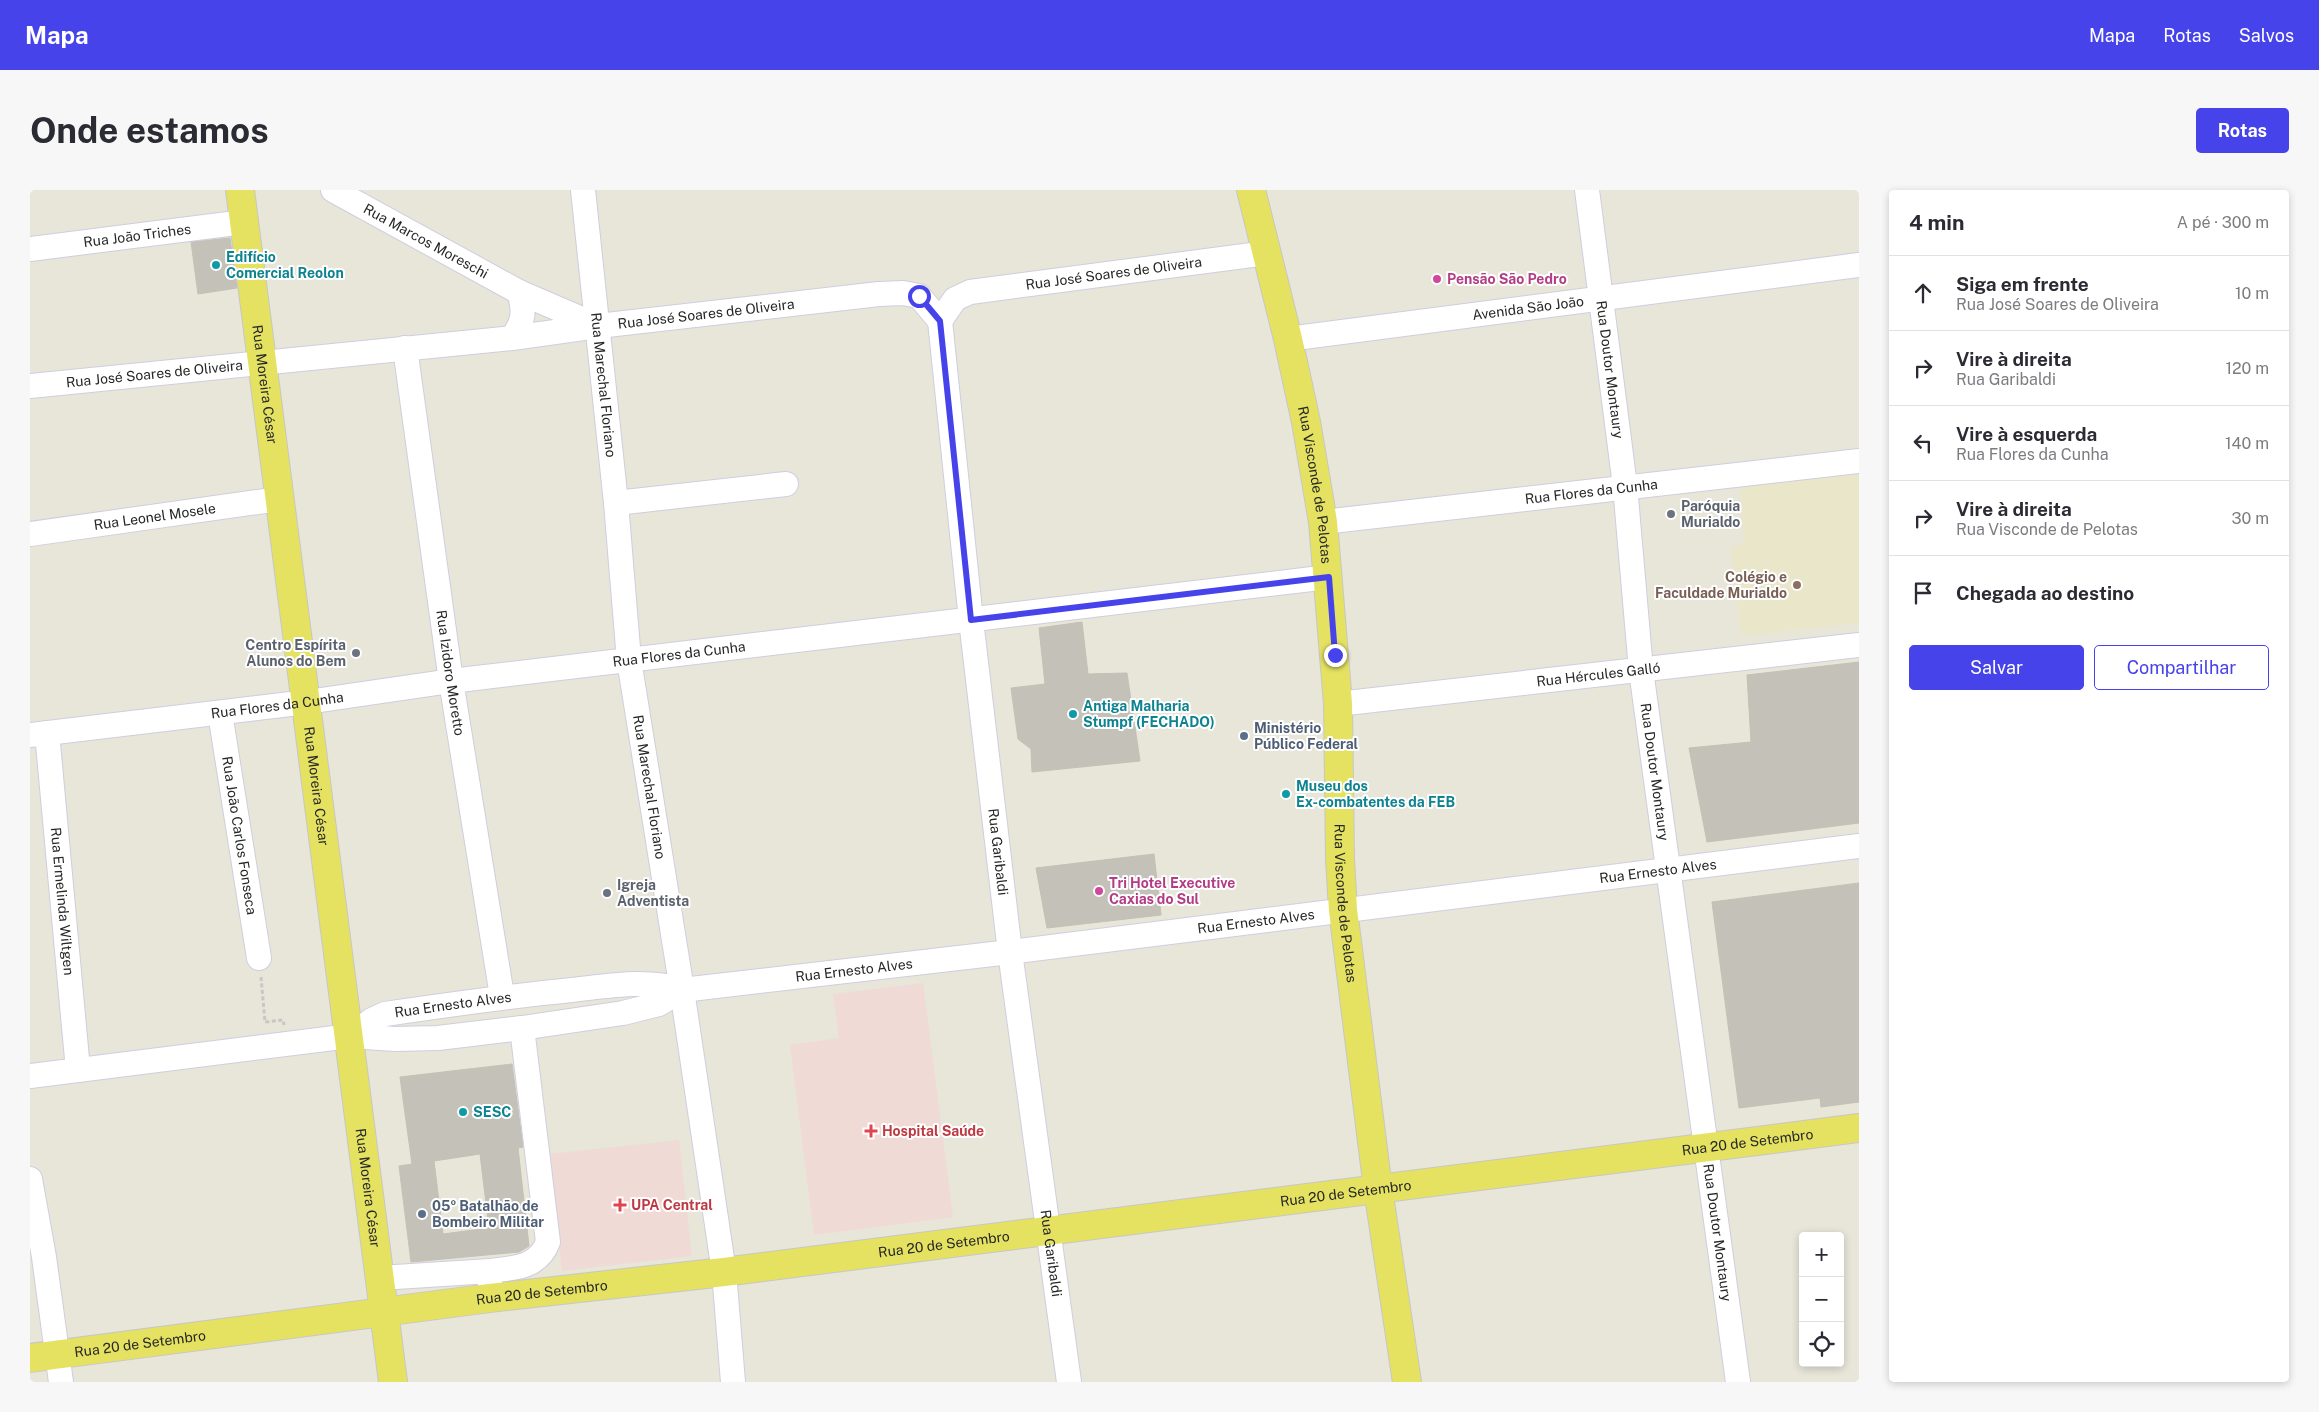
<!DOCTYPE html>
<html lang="pt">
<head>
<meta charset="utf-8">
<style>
	:root { --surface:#fff; --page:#f7f7f7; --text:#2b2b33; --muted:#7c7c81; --line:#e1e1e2; --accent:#4743eb }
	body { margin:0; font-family:"Public Sans",sans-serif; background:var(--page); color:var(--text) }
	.controls { position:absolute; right:15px; bottom:15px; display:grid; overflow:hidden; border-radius:5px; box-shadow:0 2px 8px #0003 }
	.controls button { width:45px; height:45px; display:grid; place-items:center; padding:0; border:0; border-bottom:1px solid var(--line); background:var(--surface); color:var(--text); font:25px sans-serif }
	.stop { position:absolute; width:15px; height:15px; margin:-11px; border:4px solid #4743eb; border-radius:50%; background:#fff }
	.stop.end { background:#4743eb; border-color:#fff; box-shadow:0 1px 5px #0008 }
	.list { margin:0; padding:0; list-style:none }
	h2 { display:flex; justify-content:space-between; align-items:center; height:65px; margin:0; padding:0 20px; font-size:21px }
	h2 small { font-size:16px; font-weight:400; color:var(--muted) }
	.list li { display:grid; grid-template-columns:32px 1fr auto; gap:15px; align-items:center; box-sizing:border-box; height:75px; padding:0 20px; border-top:1px solid var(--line) }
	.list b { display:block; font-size:19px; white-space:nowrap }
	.list p { margin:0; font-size:16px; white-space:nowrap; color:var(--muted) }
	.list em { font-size:16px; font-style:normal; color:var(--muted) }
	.actions { display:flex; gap:10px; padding:15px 20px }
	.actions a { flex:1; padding:11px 0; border:1px solid var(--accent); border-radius:5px; text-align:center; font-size:18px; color:var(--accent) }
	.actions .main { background:var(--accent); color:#fff }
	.icon { flex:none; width:28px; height:28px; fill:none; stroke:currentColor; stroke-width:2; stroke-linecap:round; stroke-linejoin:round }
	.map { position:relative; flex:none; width:1829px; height:1192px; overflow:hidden; border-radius:5px }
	header { display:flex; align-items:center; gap:30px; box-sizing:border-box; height:70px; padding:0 25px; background:var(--accent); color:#fff }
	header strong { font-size:24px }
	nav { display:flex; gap:28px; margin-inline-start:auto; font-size:18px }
	.intro { display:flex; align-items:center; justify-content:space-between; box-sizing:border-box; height:120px; padding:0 30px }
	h1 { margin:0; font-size:35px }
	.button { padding:12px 22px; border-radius:5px; background:var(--accent); color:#fff; font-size:18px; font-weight:700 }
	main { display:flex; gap:30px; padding:0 30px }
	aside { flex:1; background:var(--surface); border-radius:5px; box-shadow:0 2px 8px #0003 }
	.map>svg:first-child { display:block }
</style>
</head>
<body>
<header>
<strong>Mapa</strong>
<nav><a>Mapa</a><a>Rotas</a><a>Salvos</a></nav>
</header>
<div class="intro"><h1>Onde estamos</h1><a class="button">Rotas</a></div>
<main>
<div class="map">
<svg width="1829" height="1192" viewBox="0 0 1829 1192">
	<rect width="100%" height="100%" fill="#e8e5d9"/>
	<!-- education -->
	<path fill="#e9e6c9" d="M1829,284v149l-118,13 -10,-89 13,-3 -3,-57z"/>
	<!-- medical -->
	<path fill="#efdad6" d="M893,793l30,234 -139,18 -24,-190 49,-7 -6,-44z
		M649,950l13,116 -130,15 -13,-117z"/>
	<!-- building -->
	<path fill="#c4c1b9" stroke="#c3c1b3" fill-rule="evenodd" d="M200,48l7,50 -39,6 -7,-52z
		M1052,432l6,52 39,-1 13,88 -108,11 -1,-23 -13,-10 -7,-51 34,-4 -6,-56z
		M1829,472v161l-152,19 -18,-94 62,-6 -4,-67z
		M1124,664l7,61 -114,13 -11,-60z
		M1829,693v219l-38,5 -1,-9 -81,10 -27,-206z
		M482,874l11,83 -5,1 11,98 -10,6 -108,10 -12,-96 13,-2 -12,-87zM450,964l9,74 -46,6 -9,-73z"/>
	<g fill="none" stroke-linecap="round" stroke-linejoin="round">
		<defs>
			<g id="minor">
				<path id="s1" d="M303,0l186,102 79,34"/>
				<path id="s2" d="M553,0l33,313 13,157 53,330 42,282 9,110"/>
				<path id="s3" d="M1557,0l38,296 16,184 97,712"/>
				<path id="s4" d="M0,59l214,-27"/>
				<path id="s5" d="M910,131l31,299 39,332 59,430"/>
				<path id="s6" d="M910,131l15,-22 15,-7 297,-39"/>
				<path d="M482,148c12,-16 13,-27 7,-46"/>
				<path id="s7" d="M1258,149l571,-74"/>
				<path id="s8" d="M375,158l46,333 51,315"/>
				<path id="s9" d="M0,196l482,-48 86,-12 281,-32 24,-1 16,3 21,25"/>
				<path d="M586,313l170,-19"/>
				<path id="s10" d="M1293,332l536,-61"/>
				<path id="s11" d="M0,344l249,-35"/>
				<path id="s12" d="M1308,514l521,-59"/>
				<path id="s13" d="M190,523l39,245"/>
				<path id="s14" d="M17,543l31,337"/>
				<path id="s15" d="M0,545l277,-33 144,-21 878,-104"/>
				<path id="s16" d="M320,846l22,-16 13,-6c62,-9 124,-18 187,-24 37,-4 74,-11 110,0l328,-38 849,-106"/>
				<path d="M0,886l320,-40 45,3 43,-1 84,-10 101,-15 36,-9 23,-14"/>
				<path d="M0,989l14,78 17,125"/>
				<path d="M350,1088l110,-7"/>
				<path d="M460,1108v-27c24,-3 48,-3 58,-29l-26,-214"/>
			</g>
			<g id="major">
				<path id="s17" d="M210,0l153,1192"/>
				<path id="s18" d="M1221,0l37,149 18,83 17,100 15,182 2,155 3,51 35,279 29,193"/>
				<path id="s19" d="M0,1168l460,-60 234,-26 1135,-144"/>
			</g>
		</defs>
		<!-- minor casing -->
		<use href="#minor" stroke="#cfcedf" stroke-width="26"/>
		<!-- major casing -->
		<use href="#major" stroke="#c7c7c7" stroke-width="30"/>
		<!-- path -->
		<path stroke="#c7c7c7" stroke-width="3" stroke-dasharray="4 2.5" stroke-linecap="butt" d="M231,787l4,45 18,-2 1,5"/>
		<!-- minor -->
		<use href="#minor" stroke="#fff" stroke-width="24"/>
		<!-- major -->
		<use href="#major" stroke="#e5e261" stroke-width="28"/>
	</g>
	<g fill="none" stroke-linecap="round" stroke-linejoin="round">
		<!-- route -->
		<path stroke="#4743eb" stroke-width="6" d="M889,106l21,25 31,299 358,-43 6,78"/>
	</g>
	<!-- markers -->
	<g fill="#0f9aa8" stroke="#fff" stroke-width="2">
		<circle cx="186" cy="75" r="5"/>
		<circle cx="1043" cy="524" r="5"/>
		<circle cx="1256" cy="604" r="5"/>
		<circle cx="433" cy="922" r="5"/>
	</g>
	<g fill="#d1479c" stroke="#fff" stroke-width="2">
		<circle cx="1407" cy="89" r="5"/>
		<circle cx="1069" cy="701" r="5"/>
	</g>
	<g fill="#6b7280" stroke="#fff" stroke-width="2">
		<circle cx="1641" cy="324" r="5"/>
		<circle cx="326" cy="463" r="5"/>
		<circle cx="577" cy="703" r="5"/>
	</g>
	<circle fill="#8d6e63" stroke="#fff" stroke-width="2" cx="1767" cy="395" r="5"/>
	<g fill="#5c6f8a" stroke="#fff" stroke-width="2">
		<circle cx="1214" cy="546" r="5"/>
		<circle cx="392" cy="1024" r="5"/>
	</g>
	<g fill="#e0444e" stroke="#fff" stroke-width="2">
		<path d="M838.5 933.5h5v5h5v5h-5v5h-5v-5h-5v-5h5z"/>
		<path d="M587.5 1007.5h5v5h5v5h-5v5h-5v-5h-5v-5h5z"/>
	</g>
	<g text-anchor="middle" stroke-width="4" stroke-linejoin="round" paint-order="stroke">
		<!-- street labels -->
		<g font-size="14" fill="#272727" stroke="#fff">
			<text dy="5" stroke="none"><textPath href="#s4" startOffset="108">Rua João Triches</textPath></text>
			<text dy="5" stroke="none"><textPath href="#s1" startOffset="106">Rua Marcos Moreschi</textPath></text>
			<text dy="5" stroke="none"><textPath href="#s6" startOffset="188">Rua José Soares de Oliveira</textPath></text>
			<text dy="5" stroke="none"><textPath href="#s7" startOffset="242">Avenida São João</textPath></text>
			<text dy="5" stroke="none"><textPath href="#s9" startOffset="680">Rua José Soares de Oliveira</textPath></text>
			<text dy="5" stroke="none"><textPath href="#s3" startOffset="181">Rua Doutor Montaury</textPath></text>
			<text dy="5" stroke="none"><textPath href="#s9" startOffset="125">Rua José Soares de Oliveira</textPath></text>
			<text dy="5" stroke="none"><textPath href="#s17" startOffset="196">Rua Moreira César</textPath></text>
			<text dy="5" stroke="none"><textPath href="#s2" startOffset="196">Rua Marechal Floriano</textPath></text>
			<text dy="5" stroke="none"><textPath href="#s18" startOffset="302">Rua Visconde de Pelotas</textPath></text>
			<text dy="5" stroke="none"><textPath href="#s10" startOffset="270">Rua Flores da Cunha</textPath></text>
			<text dy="5" stroke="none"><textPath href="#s11" startOffset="126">Rua Leonel Mosele</textPath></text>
			<text dy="5" stroke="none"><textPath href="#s15" startOffset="654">Rua Flores da Cunha</textPath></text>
			<text dy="5" stroke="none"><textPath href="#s8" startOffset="328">Rua Izidoro Moretto</textPath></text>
			<text dy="5" stroke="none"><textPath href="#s12" startOffset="262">Rua Hércules Galló</textPath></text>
			<text dy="5" stroke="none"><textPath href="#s15" startOffset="249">Rua Flores da Cunha</textPath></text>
			<text dy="5" stroke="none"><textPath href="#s3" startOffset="586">Rua Doutor Montaury</textPath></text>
			<text dy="5" stroke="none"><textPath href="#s17" startOffset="601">Rua Moreira César</textPath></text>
			<text dy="5" stroke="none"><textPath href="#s2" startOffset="601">Rua Marechal Floriano</textPath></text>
			<text dy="5" stroke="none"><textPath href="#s13" startOffset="124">Rua João Carlos Fonseca</textPath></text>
			<text dy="5" stroke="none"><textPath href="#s5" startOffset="534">Rua Garibaldi</textPath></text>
			<text dy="5" stroke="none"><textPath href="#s16" startOffset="1324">Rua Ernesto Alves</textPath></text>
			<text dy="5" stroke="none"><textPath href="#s14" startOffset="169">Rua Ermelinda Wiltgen</textPath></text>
			<text dy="5" stroke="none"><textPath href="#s18" startOffset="722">Rua Visconde de Pelotas</textPath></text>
			<text dy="5" stroke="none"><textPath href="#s16" startOffset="919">Rua Ernesto Alves</textPath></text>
			<text dy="5" stroke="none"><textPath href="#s16" startOffset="514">Rua Ernesto Alves</textPath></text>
			<text dy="5" stroke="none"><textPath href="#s16" startOffset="110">Rua Ernesto Alves</textPath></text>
			<text dy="5" stroke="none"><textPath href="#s19" startOffset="1731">Rua 20 de Setembro</textPath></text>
			<text dy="5" stroke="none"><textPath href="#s17" startOffset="1006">Rua Moreira César</textPath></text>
			<text dy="5" stroke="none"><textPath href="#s19" startOffset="1326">Rua 20 de Setembro</textPath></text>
			<text dy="5" stroke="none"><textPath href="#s3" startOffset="1051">Rua Doutor Montaury</textPath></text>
			<text dy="5" stroke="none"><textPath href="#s19" startOffset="921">Rua 20 de Setembro</textPath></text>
			<text dy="5" stroke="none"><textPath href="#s5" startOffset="939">Rua Garibaldi</textPath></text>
			<text dy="5" stroke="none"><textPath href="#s19" startOffset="516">Rua 20 de Setembro</textPath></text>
			<text dy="5" stroke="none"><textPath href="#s19" startOffset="111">Rua 20 de Setembro</textPath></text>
		</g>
		<!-- culture labels -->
		<g font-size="14" font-weight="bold" fill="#0d838f" stroke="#fff" text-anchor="start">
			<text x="196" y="72">Edifício<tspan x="196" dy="16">Comercial Reolon</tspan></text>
			<text x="1053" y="521">Antiga Malharia<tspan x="1053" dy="16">Stumpf (FECHADO)</tspan></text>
			<text x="1266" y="601">Museu dos<tspan x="1266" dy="16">Ex-combatentes da FEB</tspan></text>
			<text x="443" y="927">SESC</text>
		</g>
		<!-- hotel labels -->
		<g font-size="14" font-weight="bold" fill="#b23c85" stroke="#fff" text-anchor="start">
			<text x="1417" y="94">Pensão São Pedro</text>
			<text x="1079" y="698">Tri Hotel Executive<tspan x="1079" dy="16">Caxias do Sul</tspan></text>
		</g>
		<!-- worship labels -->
		<g font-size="14" font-weight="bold" fill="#5b616d" stroke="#fff" text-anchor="start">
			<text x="1651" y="321">Paróquia<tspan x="1651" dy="16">Murialdo</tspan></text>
			<text x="316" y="460" text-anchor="end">Centro Espírita<tspan x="316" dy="16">Alunos do Bem</tspan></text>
			<text x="587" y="700">Igreja<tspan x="587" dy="16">Adventista</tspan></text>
		</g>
		<!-- education labels -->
		<g font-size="14" font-weight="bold" fill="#785e54" stroke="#fff" text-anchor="end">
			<text x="1757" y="392">Colégio e<tspan x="1757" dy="16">Faculdade Murialdo</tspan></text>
		</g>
		<!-- service labels -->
		<g font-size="14" font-weight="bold" fill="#4e5e75" stroke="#fff" text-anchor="start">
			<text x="1224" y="543">Ministério<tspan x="1224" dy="16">Público Federal</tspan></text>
			<text x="402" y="1021">05º Batalhão de<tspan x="402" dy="16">Bombeiro Militar</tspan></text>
		</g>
		<!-- health labels -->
		<g font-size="14" font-weight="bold" fill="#be3a42" stroke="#fff" text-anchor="start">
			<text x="852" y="946">Hospital Saúde</text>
			<text x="601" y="1020">UPA Central</text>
		</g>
	</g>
</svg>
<div class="controls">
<button>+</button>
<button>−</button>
<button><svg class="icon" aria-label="locate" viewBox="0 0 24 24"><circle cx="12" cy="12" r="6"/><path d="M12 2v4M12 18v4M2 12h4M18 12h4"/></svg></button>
</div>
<div class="stop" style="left:889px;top:106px"></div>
<div class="stop end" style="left:1305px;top:465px"></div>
</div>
<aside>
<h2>4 min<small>A pé · 300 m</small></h2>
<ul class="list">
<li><svg class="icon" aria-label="ahead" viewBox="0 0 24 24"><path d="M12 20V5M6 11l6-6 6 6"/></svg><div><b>Siga em frente</b><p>Rua José Soares de Oliveira</p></div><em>10 m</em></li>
<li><svg class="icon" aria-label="right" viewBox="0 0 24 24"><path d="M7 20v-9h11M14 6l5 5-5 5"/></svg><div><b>Vire à direita</b><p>Rua Garibaldi</p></div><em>120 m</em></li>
<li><svg class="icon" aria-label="left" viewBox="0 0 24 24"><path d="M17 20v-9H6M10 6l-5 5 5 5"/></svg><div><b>Vire à esquerda</b><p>Rua Flores da Cunha</p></div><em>140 m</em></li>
<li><svg class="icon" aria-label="right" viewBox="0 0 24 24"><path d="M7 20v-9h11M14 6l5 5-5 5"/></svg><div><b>Vire à direita</b><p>Rua Visconde de Pelotas</p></div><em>30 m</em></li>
<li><svg class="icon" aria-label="arrive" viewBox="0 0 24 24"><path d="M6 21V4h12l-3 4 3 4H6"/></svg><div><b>Chegada ao destino</b></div></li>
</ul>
<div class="actions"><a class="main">Salvar</a><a>Compartilhar</a></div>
</aside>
</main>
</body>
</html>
